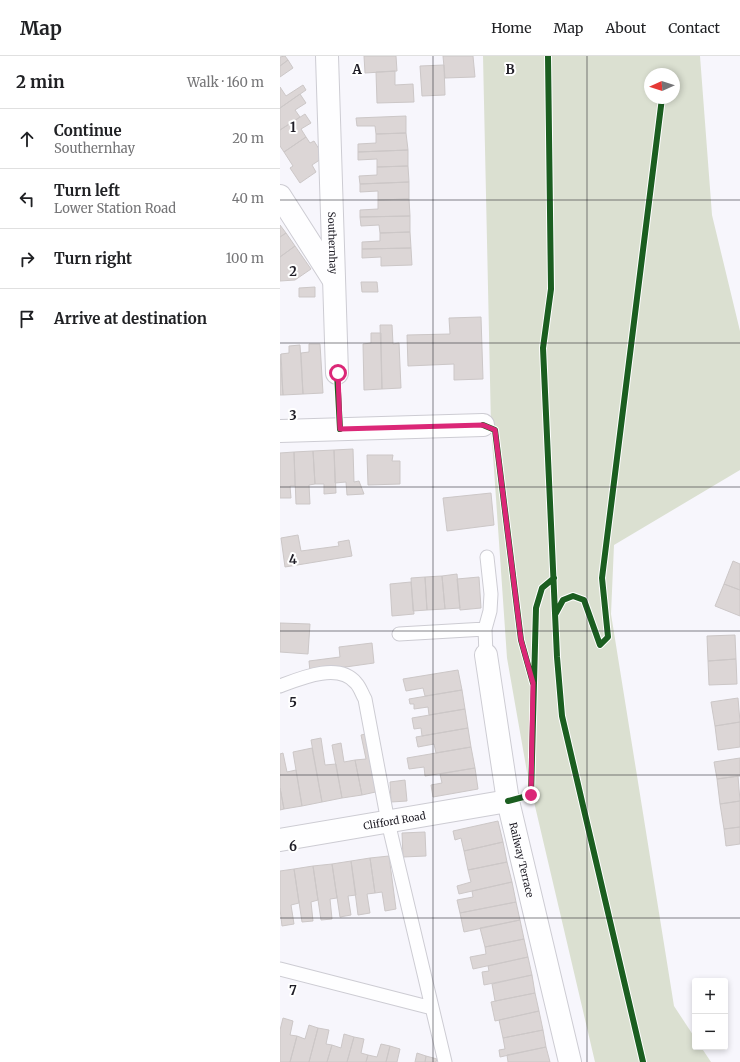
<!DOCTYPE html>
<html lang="en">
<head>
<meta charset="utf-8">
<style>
	:root { --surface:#fff; --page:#f2f2f2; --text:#202124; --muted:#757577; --line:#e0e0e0 }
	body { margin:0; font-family:Merriweather,serif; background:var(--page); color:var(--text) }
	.controls { position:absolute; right:12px; bottom:12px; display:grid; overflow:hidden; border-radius:4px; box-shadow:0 2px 6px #0003 }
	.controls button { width:36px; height:36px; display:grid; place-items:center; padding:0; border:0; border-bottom:1px solid var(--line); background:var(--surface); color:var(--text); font:20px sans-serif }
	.compass { position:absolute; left:364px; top:12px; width:36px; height:36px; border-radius:50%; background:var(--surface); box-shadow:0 2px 6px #0003; rotate:267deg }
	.stop { position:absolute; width:12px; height:12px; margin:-9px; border:3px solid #db2777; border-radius:50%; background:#fff }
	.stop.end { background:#db2777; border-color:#fff; box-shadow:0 1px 4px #0008 }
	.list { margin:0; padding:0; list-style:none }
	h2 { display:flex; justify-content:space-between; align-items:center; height:52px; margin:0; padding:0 16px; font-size:17px }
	h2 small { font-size:13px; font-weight:400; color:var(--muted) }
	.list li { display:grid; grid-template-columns:26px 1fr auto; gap:12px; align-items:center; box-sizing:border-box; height:60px; padding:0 16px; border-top:1px solid var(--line) }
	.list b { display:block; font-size:15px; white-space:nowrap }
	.list p { margin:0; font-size:13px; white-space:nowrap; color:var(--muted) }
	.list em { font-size:13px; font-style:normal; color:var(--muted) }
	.icon { flex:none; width:22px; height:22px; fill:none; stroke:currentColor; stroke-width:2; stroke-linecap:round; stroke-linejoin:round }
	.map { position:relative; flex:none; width:460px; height:1006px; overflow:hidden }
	header { display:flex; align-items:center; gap:24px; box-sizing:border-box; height:56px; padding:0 20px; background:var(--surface); border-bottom:1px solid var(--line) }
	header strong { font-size:19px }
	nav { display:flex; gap:22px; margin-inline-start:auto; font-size:14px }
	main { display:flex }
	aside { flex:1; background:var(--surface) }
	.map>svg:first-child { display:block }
</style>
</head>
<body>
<header>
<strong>Map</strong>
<nav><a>Home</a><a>Map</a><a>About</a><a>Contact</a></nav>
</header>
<main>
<aside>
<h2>2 min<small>Walk · 160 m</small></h2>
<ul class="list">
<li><svg class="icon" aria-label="ahead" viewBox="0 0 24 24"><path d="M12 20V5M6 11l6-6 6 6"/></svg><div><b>Continue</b><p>Southernhay</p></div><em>20 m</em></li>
<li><svg class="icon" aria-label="left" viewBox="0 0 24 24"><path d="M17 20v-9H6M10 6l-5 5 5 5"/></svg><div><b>Turn left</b><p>Lower Station Road</p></div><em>40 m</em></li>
<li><svg class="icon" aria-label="right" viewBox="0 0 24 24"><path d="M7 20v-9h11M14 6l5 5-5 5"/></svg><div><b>Turn right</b></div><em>100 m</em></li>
<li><svg class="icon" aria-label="arrive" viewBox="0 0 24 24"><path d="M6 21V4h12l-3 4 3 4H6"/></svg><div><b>Arrive at destination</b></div></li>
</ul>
</aside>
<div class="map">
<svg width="460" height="1006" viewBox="0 0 460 1006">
	<rect width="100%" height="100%" fill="#f7f6fc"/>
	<!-- green -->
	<path fill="#dbe0d1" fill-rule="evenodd" d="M203,0h217l12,159 28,116v139l-126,75 -3,69 63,392 21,32v9h6l10,15h-116l-68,-290 -20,-114 -16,-232zM370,18h24v24h-24z"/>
	<!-- building -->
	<path fill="#dcd6d6" stroke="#ccc7c7" d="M5,0l3,4 -8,6v-9z
		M84,0h32l1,15 -32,2z
		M163,0h30l2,21 -30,1z
		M8,4l5,8 -13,9v-11z
		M164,9l1,30 -23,1 -2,-30z
		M115,15v14l18,-1 1,18 -37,1 -1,-31z
		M23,29l3,5 -26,18v-21l6,9z
		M20,38l6,9 -11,7 5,7 -20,13v-22z
		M25,58l6,9 -10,6 5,8 -22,15 -4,-6v-16z
		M126,60v17l-30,1 -1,-8h-18l-1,-8z
		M126,77l2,17 -50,2v-8l18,-1v-9z
		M26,81l4,6 4,-2 10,16 -12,8 4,7 -16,11 -10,-15 3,-2 -9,-14z
		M128,94v16l-31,1v-8l-19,1v-8z
		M128,110l1,16 -49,2 -1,-8 18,-1v-8z
		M129,126v17l-31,1v-9l-18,1v-8z
		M129,143l1,17 -50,1v-7l18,-1v-9z
		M130,160v16l-30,1 -1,-8 -18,1 -1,-9z
		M0,169l6,8 -6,4z
		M130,176l1,16 -49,1v-7l18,-1v-8z
		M6,177l9,13 -15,11v-20z
		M15,190l16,23 -16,11 -15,1v-24z
		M131,192l1,17 -31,1v-9l-19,1v-9z
		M81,226h16l1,10h-16z
		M35,231v10h-16v-9z
		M201,261l2,62 -29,1v-16l-46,2 -1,-31 43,-1 -1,-16z
		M100,269h12l1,19 6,-1 2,45 -19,1z
		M91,277h10l1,56 -18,1 -1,-46 8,-1z
		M29,288h11l3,49 -20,1 -2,-41 8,-1z
		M20,289l3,49 -20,1 -2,-41 8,-1v-7z
		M0,298l3,41h-3z
		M73,393l1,33 5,-1 5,13 -17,1 -1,-13 -11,1 -1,-33z
		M54,394l2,43 -12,1v-10h-9l-2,-33z
		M33,395l2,33 -6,1 1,19h-14l-2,-52z
		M14,396l1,34h-5l1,12h-11v-45z
		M87,399h26l-1,6h8v23l-32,1z
		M211,437l3,32 -47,6 -4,-33z
		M18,479l3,16 38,-5 -1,-4 11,-2 3,16 -67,11 -4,-29z
		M453,505l7,3v26l-16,-6z
		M177,518l3,34 -15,1 -3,-33z
		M162,520l3,33 -18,1 -2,-33z
		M145,521l2,33 -14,1 -2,-33z
		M199,521l2,31 -21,2 -3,-31z
		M131,526l3,32 -22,2 -2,-32z
		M444,528l16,6v26l-25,-10z
		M0,567l30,1 -2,30 -28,-2z
		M455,579l1,24 -28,2 -1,-25z
		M92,587l2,20 -64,9 -1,-11 31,-4 -1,-10z
		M456,603l1,25 -28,1 -1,-24z
		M178,614l4,20 -37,6 -2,-8 -17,3 -3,-12z
		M182,634l3,19 -36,6 -1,-8 -14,2v-5h-4l-1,-5z
		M458,642l2,24 -25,4 -4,-24z
		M185,653l3,19 -46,8 -1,-8 -7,1 -2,-11z
		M460,666v25l-22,3 -3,-24z
		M188,672l3,19 -35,6 -2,-9 -16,3 -2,-10z
		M90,677l10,58 -18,4 -7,-35 11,-1 -5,-24z
		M41,682l4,27 11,-1 6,34 -20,4 -11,-62z
		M61,687l3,19 11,-2 7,35 -20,3 -10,-53z
		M191,691l4,21 -50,8 -1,-9 -15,2 -2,-11z
		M32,692l10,54 -20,4 -9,-54z
		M3,697l4,19 9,-2 6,36 -18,3 -4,-21v-34z
		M460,702v18l-23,3 -3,-17z
		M195,712l3,21 -45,8 -2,-12 11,-2 -2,-9z
		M458,720l2,25 -20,3 -3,-25z
		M125,724l2,21 -16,1 -1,-20z
		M0,732l4,21 -4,1z
		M460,745v26l-16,2 -4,-25z
		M218,765l5,21 -39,9 -3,-13 -6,2 -2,-9z
		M460,771v17l-14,2 -2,-17z
		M145,776l1,24 -23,1 -1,-24z
		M223,786l4,20 -39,8 -4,-19z
		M109,800l7,53 -11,2 -3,-19 -7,1 -5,-35z
		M90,802l5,35 -8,1 3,19 -12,2 -7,-54z
		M71,805l5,34 -8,1 3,19 -11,2 -8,-53z
		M227,806l5,20 -53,12 -2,-8 14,-4 -3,-12z
		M52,808l5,34 -7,1 2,20 -11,1 -8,-54z
		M33,810l5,34 -7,2 2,19 -11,1 -8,-53z
		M14,813l5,34 -8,2 3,19 -12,2 -2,-17v-38z
		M232,826l4,20 -56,11 -3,-13 16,-3 -1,-6z
		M236,846l4,18 -56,12 -4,-19z
		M240,864l4,19 -39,8 -5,-19z
		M244,883l4,18 -55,12 -3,-12 16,-3 -1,-7z
		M248,901l4,18 -48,10 -2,-13 7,-1 -1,-5z
		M252,919l3,18 -40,8 -3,-17z
		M255,937l4,18 -44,10 -4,-19z
		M259,955l4,19 -40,8 -4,-18z
		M3,962l10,3 -3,14 7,1 -7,26h-10v-32z
		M29,969l9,3 -9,34h-19l7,-26 8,3z
		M38,972l11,2 -3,14 6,1 -5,17h-18z
		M263,974l3,17 -46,10 -1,-7 6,-1 -2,-11z
		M64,978l10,3 -7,25h-20l5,-17 9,3z
		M74,981l10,2 -3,14 7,2 -2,7h-19z
		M101,988l9,2 -4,16h-20l2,-7 9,2z
		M110,990l10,3 -3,13h-11z
		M266,991l4,15h-42l-1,-7z
		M137,997l9,3 -1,6h-10z
		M146,1000l11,3 -1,3h-11z"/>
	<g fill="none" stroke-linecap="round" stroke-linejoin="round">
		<defs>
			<path id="lane" d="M119,578l86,-5
				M206,599l-1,-26 5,-18 1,-17 -4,-37
				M0,630c21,-8 59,-24 76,-3 4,4 6,11 9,16l23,123 57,240
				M0,913l152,39"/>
			<g id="street">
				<path id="s1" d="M47,0l10,317"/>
				<path d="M0,140l53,83"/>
				<path d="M0,375l203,-6"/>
				<path id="s2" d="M206,599l22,146 62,261"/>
				<path id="s3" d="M0,784l228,-39"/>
			</g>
		</defs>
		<!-- lane casing -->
		<use href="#lane" stroke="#cdccd3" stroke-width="15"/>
		<!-- street casing -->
		<use href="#street" stroke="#cdccd3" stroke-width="24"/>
		<!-- lane -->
		<use href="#lane" stroke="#fefeff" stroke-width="13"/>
		<!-- street -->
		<use href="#street" stroke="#fefeff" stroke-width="22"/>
		<defs>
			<path id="cycleway" d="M268,0l3,233 -8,59 14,309 5,59 81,346
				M57,317l3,56
				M203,369l12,5 26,210 12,43
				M276,557l7,-13 10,-4 11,4 16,45 8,-8 -6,-59 60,-480
				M228,745l23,-6 5,-187 6,-20 12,-10"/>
		</defs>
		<!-- cycleway casing -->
		<use href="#cycleway" stroke="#fff" stroke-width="8"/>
		<!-- cycleway -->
		<use href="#cycleway" stroke="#1b5e20" stroke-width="6"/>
	</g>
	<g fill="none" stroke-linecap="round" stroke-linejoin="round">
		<!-- route -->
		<path stroke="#db2777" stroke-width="5" d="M58,317l2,56 143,-4 12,5 26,210 12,43 -2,112"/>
	</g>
	<!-- grid -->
	<path fill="none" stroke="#1f1d26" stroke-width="1" stroke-opacity="0.55" d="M153,0v1006M307,0v1006M0,144h460M0,287h460M0,431h460M0,575h460M0,719h460M0,862h460"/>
	<g text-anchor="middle" stroke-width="4" stroke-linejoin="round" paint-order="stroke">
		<!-- street labels -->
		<g font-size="10" fill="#1f1d26" stroke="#fff">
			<text dy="4" stroke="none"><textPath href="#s1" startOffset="187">Southernhay</textPath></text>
			<text dy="4" stroke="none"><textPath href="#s3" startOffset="116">Clifford Road</textPath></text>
			<text dy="4" stroke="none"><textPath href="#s2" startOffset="208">Railway Terrace</textPath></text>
		</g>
	</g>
	<g font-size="13" text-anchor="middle" font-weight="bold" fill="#1f1d26" stroke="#fff" stroke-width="4" stroke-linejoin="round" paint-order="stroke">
		<text x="77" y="18">A</text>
		<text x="230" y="18">B</text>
		<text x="13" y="76">1</text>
		<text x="13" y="220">2</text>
		<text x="13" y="364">3</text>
		<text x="13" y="508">4</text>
		<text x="13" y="651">5</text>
		<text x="13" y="795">6</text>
		<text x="13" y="939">7</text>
	</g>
</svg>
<div class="controls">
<button>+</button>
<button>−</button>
</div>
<svg class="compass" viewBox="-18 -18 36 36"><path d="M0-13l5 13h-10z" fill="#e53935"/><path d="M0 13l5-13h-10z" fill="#757577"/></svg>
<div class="stop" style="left:58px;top:317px"></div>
<div class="stop end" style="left:251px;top:739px"></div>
</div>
</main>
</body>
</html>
